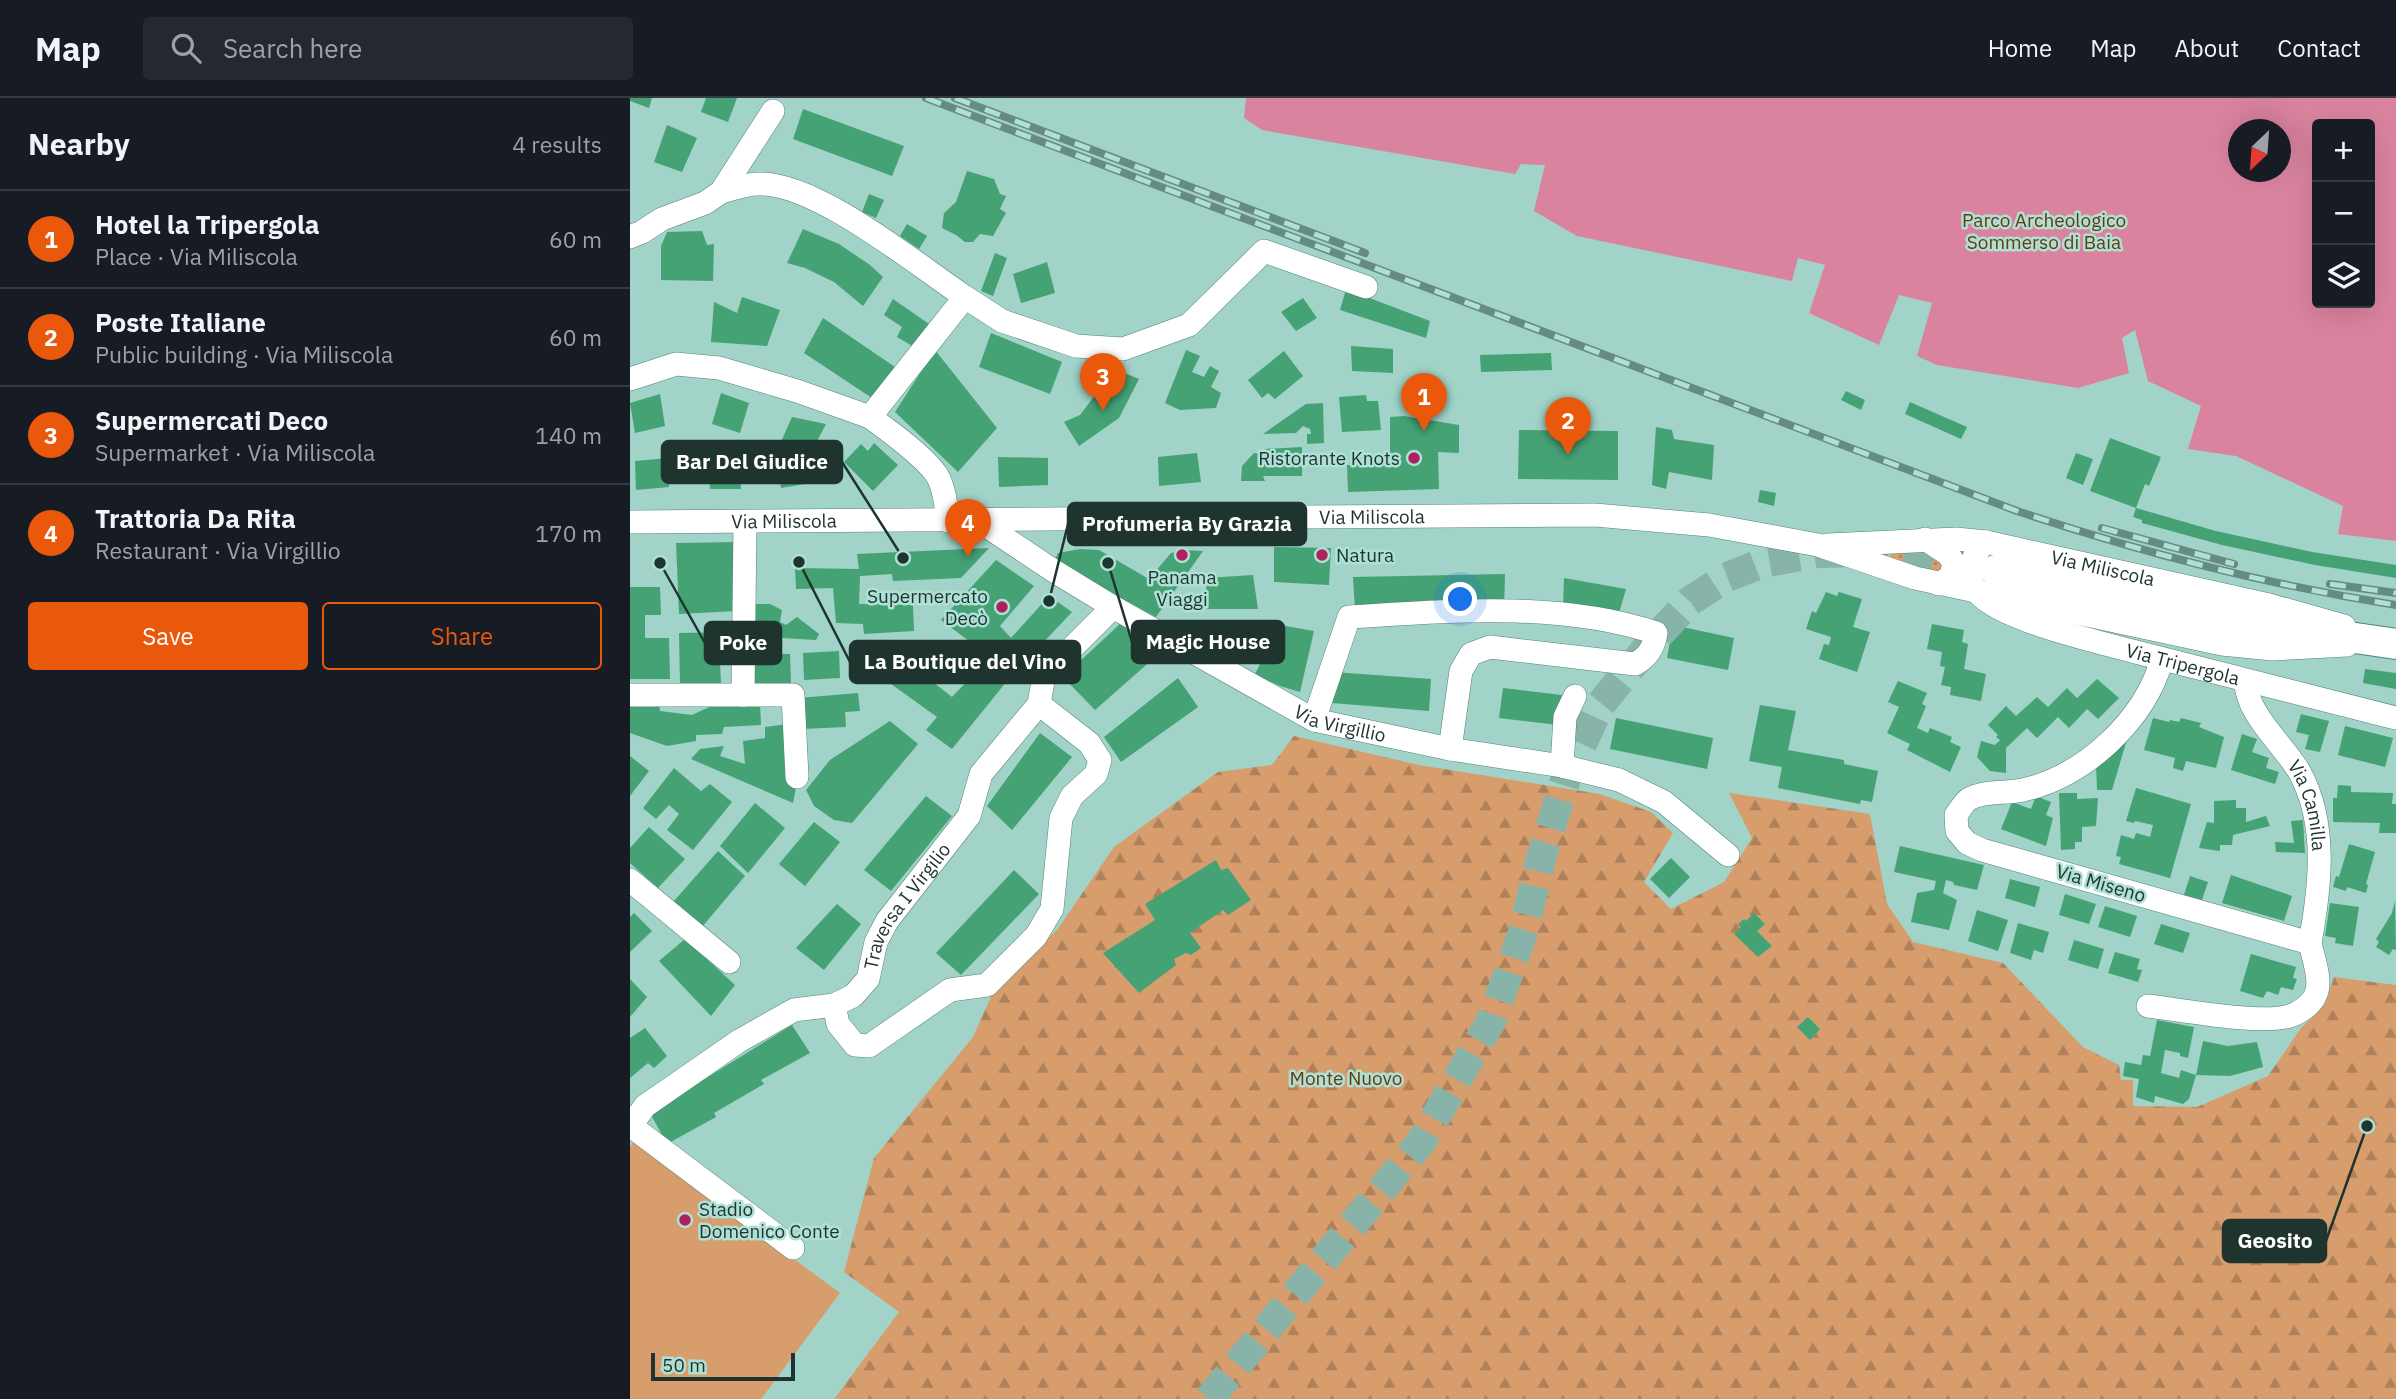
<!DOCTYPE html>
<html lang="en">
<head>
<meta charset="utf-8">
<style>
	:root { --surface:#171b24; --page:#242831; --text:#f1f3f6; --muted:#9ea1a6; --line:#363941; --accent:#ea580c }
	body { margin:0; font-family:"IBM Plex Sans",sans-serif; background:var(--page); color:var(--text) }
	.controls { position:absolute; right:21px; top:21px; display:grid; overflow:hidden; border-radius:7px; box-shadow:0 7px 28px #0002 }
	.controls button { width:63px; height:63px; display:grid; place-items:center; padding:0; border:0; border-bottom:2px solid var(--line); background:var(--surface); color:var(--text); font:35px sans-serif }
	.compass { position:absolute; left:1598px; top:21px; width:63px; height:63px; border-radius:50%; background:var(--surface); box-shadow:0 7px 28px #0002; rotate:205deg }
	.scale { position:absolute; left:21px; bottom:18px; width:144px; box-sizing:border-box; padding-left:7px; border:4px solid #1f332f; border-top:0; font-size:19px; line-height:24px; white-space:nowrap; color:#1f332f; -webkit-text-stroke:5px #aee0d5; paint-order:stroke }
	.you { position:absolute; left:831px; top:502px; width:24px; height:24px; margin:-18px; border:5px solid #fff; border-radius:50%; background:#1a73e8; box-shadow:0 0 0 10px #1a73e833 }
	.badge { display:grid; place-items:center; width:46px; height:46px; border-radius:50%; background:var(--accent); color:#fff; font-size:23px; font-weight:700 }
	.pin { position:absolute; translate:-50% -58px; filter:drop-shadow(0 2px 4px #0008) }
	.pin::after { content:''; position:absolute; top:37px; width:24px; height:21px; background:inherit; clip-path:polygon(0 0,100% 0,50% 100%) }
	.list { margin:0; padding:0; list-style:none }
	h2 { display:flex; justify-content:space-between; align-items:center; height:91px; margin:0; padding:0 28px; font-size:30px }
	h2 small { font-size:23px; font-weight:400; color:var(--muted) }
	.list li { display:grid; grid-template-columns:46px 1fr auto; gap:21px; align-items:center; box-sizing:border-box; height:98px; padding:0 28px; border-top:2px solid var(--line) }
	.list b { display:block; font-size:26px; white-space:nowrap }
	.list p { margin:0; font-size:23px; white-space:nowrap; color:var(--muted) }
	.list em { font-size:23px; font-style:normal; color:var(--muted) }
	.actions { display:flex; gap:14px; padding:21px 28px }
	.actions a { flex:1; padding:16px 0; border:2px solid var(--accent); border-radius:7px; text-align:center; font-size:24px; color:var(--accent) }
	.actions .main { background:var(--accent); color:#fff }
	.icon { flex:none; width:38px; height:38px; fill:none; stroke:currentColor; stroke-width:2; stroke-linecap:round; stroke-linejoin:round }
	.map { position:relative; flex:none; width:1766px; height:1301px; overflow:hidden }
	header { display:flex; align-items:center; gap:42px; box-sizing:border-box; height:98px; padding:0 35px; background:var(--surface); border-bottom:2px solid var(--line) }
	header strong { font-size:33px }
	nav { display:flex; gap:38px; margin-inline-start:auto; font-size:24px }
	.search { width:490px; height:63px; background:var(--page); display:flex; align-items:center; gap:18px; box-sizing:border-box; padding:0 24px; border-radius:7px; color:var(--muted); font-size:26px }
	main { display:flex }
	aside { flex:1; background:var(--surface) }
	.map>svg:first-child { display:block }
</style>
</head>
<body>
<header>
<strong>Map</strong>
<div class="search"><svg class="icon" aria-label="search" viewBox="0 0 24 24"><circle cx="10" cy="10" r="6"/><path d="M15 15l6 6"/></svg>Search here</div>
<nav><a>Home</a><a>Map</a><a>About</a><a>Contact</a></nav>
</header>
<main>
<aside>
<h2>Nearby<small>4 results</small></h2>
<ul class="list">
<li><span class="badge">1</span><div><b>Hotel la Tripergola</b><p>Place · Via Miliscola</p></div><em>60 m</em></li>
<li><span class="badge">2</span><div><b>Poste Italiane</b><p>Public building · Via Miliscola</p></div><em>60 m</em></li>
<li><span class="badge">3</span><div><b>Supermercati Deco</b><p>Supermarket · Via Miliscola</p></div><em>140 m</em></li>
<li><span class="badge">4</span><div><b>Trattoria Da Rita</b><p>Restaurant · Via Virgillio</p></div><em>170 m</em></li>
</ul>
<div class="actions"><a class="main">Save</a><a>Share</a></div>
</aside>
<div class="map">
<svg width="1766" height="1301" viewBox="0 0 1766 1301">
	<defs>
		<pattern id="grass-dots" width="8" height="8" patternUnits="userSpaceOnUse" patternTransform="scale(1.75)"><rect width="8" height="8" fill="#d89d6d"/><path d="M2 2h.1M6 6h.1" fill="none" stroke="#af815a" stroke-width="1.8" stroke-linecap="round"/></pattern>
		<pattern id="forest-firs" width="22" height="20" patternUnits="userSpaceOnUse" patternTransform="scale(1.75)"><rect width="22" height="20" fill="#d89d6d"/><path d="M5 1l3.5 6h-7zM16 11l3.5 6h-7z" fill="#af815a"/></pattern>
	</defs>
	<rect width="100%" height="100%" fill="#a1d3c8"/>
	<!-- grass -->
	<path fill="url(#grass-dots)" d="M1290,451l27,14 -6,10 -51,-13 1,-10z"/>
	<!-- forest -->
	<path fill="url(#forest-firs)" d="M664,638l125,29 181,29 51,18 22,21 -29,49 27,27 53,-27 28,-44 -23,-45 141,21 17,90 26,38 90,21 80,84 36,18 2,15h12v26l64,1 71,-31 33,-48 24,-24 9,-27 62,8v414h-1562l65,-87 -55,-40 30,-114 99,-121 21,-47 63,-60 57,-83 104,-75 54,-7z"/>
	<!-- green -->
	<path fill="#d89d6d" d="M4,1043l206,152 -79,106h-131v-252z"/>
	<!-- water -->
	<path fill="#da839f" fill-rule="evenodd" d="M616,0h1150v443l-58,-7 5,-28 -107,-50 -48,-7 13,-43 -53,-25 -13,-51 -13,8 7,35 -51,15 -141,-23 -20,-9 15,-53 -33,-8 -20,50 -70,-32 16,-48 -27,-7 -6,23 -215,-45 -43,-25 11,-46 -24,-1 -6,10 -253,-44 -18,-12zM1687,26h53v179h-53zM1608,32h42v42h-42z"/>
	<!-- building -->
	<path fill="#45a275" d="M0,0h22l-3,10 -19,-7z
		M76,0h31l-9,24 -27,-10z
		M173,11l101,37 -12,30 -99,-37z
		M37,27l30,13 -15,34 -28,-10z
		M337,73l27,8 6,15 6,2 -6,13 6,4 -13,23 -13,-2 -7,8h-8l-9,-7 -14,-7 2,-15 12,-11z
		M239,96l15,6 -8,18 -14,-6z
		M277,126l20,12 -8,13 -19,-13z
		M173,131l36,15 31,21 13,12 -20,29 -29,-24 -29,-14 -18,-5z
		M72,133l5,14 7,-1 -1,37 -52,-1v-34l6,-14z
		M365,155l12,5 -14,38 -12,-5z
		M417,164l8,31 -34,10 -8,-29z
		M716,191l84,32 -4,17 -86,-28z
		M112,199l38,13 -13,36 -56,-4 3,-40 23,11z
		M673,200l14,20 -21,13 -15,-19z
		M263,201l39,27 -13,24 -22,-13 5,-10 -18,-12z
		M193,220l75,51 -23,31 -71,-47z
		M361,235l71,29 -12,32 -71,-27z
		M721,248l42,3v24l-41,-2z
		M305,252l62,78 -39,44 -63,-60z
		M556,252l14,6 -8,16 12,5 6,-11 9,5 -8,16 10,6 -5,15 -36,2 -15,-7z
		M654,253l19,25 -28,23 -7,-6 -6,5 -14,-18z
		M921,255l1,17 -71,2 -1,-17z
		M485,271l24,10 -20,39 -40,28 -15,-24 16,-7z
		M1216,293l19,9 -4,10 -20,-10z
		M91,295l28,10 -9,30 -28,-9z
		M30,296l5,32 -30,7 -5,-30z
		M736,297l1,6h11l3,29 -39,2 -3,-35z
		M1280,304l57,25 -6,12 -56,-25z
		M693,305l1,40 -17,1v-10h4l-1,-5 -7,-3 -7,7 -33,1 43,-30z
		M774,318l55,9v28l-21,-1 1,37 -91,3 -1,-27h43v-48z
		M162,319l34,7 -15,29v30l-30,5 -4,-28 2,-14z
		M1026,329l16,3 2,9 40,6 -2,35 -43,-8 -3,17 -14,-4z
		M889,332l99,1v49l-100,-1z
		M1480,340l51,19 -12,29 -4,-2 -9,24 -46,-17z
		M244,345l24,22 -25,26 -29,-29 17,-18 7,7z
		M672,349v29h-39l2,5h-24l1,-15 12,-13 9,1 2,-5z
		M567,355l4,29 -42,4 -1,-29z
		M1446,355l17,6 -10,26 -17,-7z
		M110,359l1,32h-31l-2,-31z
		M368,359l50,1v27l-49,2z
		M38,360l1,29 -33,3 -1,-29z
		M1130,392l16,3 -2,13 -16,-4z
		M1506,410l80,23 96,21 84,13v13l-81,-13 -93,-20 -80,-22v-3l-9,-3z
		M109,444l-2,69 -58,3 -3,-71z
		M644,449l57,1 -2,37 -55,-3z
		M359,450l-28,30 -68,3 -1,-7 -32,2 -1,28 54,1 1,26 -50,3 -1,-10 -27,-1 -3,-35 -37,1 -1,-21 64,1 -2,-15z
		M450,451l19,1 50,29 22,-26 14,-3 18,1 -47,66 -102,-55 4,-9z
		M366,462l38,26 -34,40 11,12 38,-42 23,16 -65,69 -55,68 -26,-19 11,-13 -46,-33 18,-21 43,34 43,-45 -13,-11 -5,6 -36,-27z
		M875,476l-1,35 -149,1 -2,-33z
		M623,477l5,34h-51l-1,-31z
		M934,480l62,11 -9,31 -54,-12z
		M0,489h30l1,28h-16v23h24l1,41h-40z
		M1196,494l11,4 2,-4 23,7 -9,28 17,5 -13,40 -38,-13 5,-15 5,1 2,-8 -25,-8 6,-18 4,2z
		M118,506h22l12,6 -2,12 6,3 11,-8 22,17 -3,6 -68,-4z
		M491,525l32,36 -58,51 -32,-33z
		M1302,526l32,6 -2,12 6,2 -4,25 22,5 -5,27 -31,-6 1,-8 -10,-2 4,-18 -5,-1 2,-14 -15,-3z
		M650,527l34,6 -14,61 -20,-6 -25,-12z
		M1043,527l61,13 -6,32 -61,-12z
		M102,534l2,32h-14l1,19 -41,2 -1,-52z
		M209,553l1,27 -36,2 -1,-27z
		M118,555l42,1 1,31 -41,1z
		M1735,571l31,4v16l-33,-6z
		M703,574l98,7 -2,32 -97,-8z
		M548,580l20,29 -77,55 -17,-25z
		M1467,581l22,19 -21,21 -11,-10 -18,19 -11,-11 -21,21 -10,-10 -21,20v25l-16,-2 -13,-14 4,-16 14,4 5,-5 -4,-3 2,-2 -10,-10 18,-19 10,10 21,-19 11,10 19,-19 10,10z
		M1268,583l29,12 -5,11 4,2 -9,22 11,5 2,-5 22,9 -2,5 11,5 -11,25 -43,-22 3,-6 -23,-11 12,-26 -11,-5z
		M873,590l59,7 -4,30 -59,-7z
		M228,595l2,18 -15,1 1,15 -44,2 -3,-31z
		M28,600l2,13 32,4 30,-14 38,3 1,21 -37,2 -2,7 -26,1v6l-29,5 -37,-13v-34z
		M1130,607l36,6 -8,39 56,10v4l34,7 -6,31 -11,-2 -1,4 -82,-16 4,-21 -33,-6z
		M1671,616l28,7 -9,31 -15,-3 4,-14 -13,-3z
		M986,620l97,20 -6,31 -97,-20z
		M1523,620l16,4 1,-2 9,2 2,-4 20,5 -2,4 25,10 -8,31 -30,-7 -3,10 -10,-3 2,-10 -31,-8z
		M260,623l28,23 -66,79 -18,-3 -20,-14 -8,-16 24,-30z
		M158,626l9,58 -4,21 -102,-44 9,-10 24,-3 -4,10 25,8 -2,-23 22,-3v-11z
		M1715,628l48,12 -8,29 -47,-12z
		M1500,631l-18,61h-15l-1,-27z
		M410,635l32,24 -60,73 -25,-24z
		M1612,636l15,5 -5,13 17,6 -3,10 13,4 -4,12 -44,-14z
		M0,658l19,15 -19,25z
		M44,670l27,23 9,-7 22,18 -39,48 -26,-20 12,-16 -10,-9 -13,14 -13,-11z
		M1708,687l13,1v6l42,1 -1,11h4v29h-17l1,-10 -47,-1v-24h4z
		M1506,690l55,16 -21,74 -51,-14 2,-7 -5,-1 5,-21 13,4 2,-6 14,4 3,-12 -18,-4 -1,2 -8,-2z
		M1429,695h18v6l21,-1 -2,28 -14,1v15h-7v7l-14,1z
		M296,698l26,20 -61,75 -27,-21z
		M1406,698l15,6 -5,13 7,3 -7,28 -45,-17 11,-27 19,7z
		M1606,702v8h10v14l20,-6 4,10 -37,9 -1,10h-12v6l-21,-3 8,-26 7,1v-22z
		M125,705l30,25 -37,45 -28,-27z
		M1673,722l2,33 -29,-1 -1,-10 19,1 -3,-22z
		M184,724l26,20 -35,44 -26,-22z
		M19,729l36,32 -27,29 -28,-25v-15z
		M1719,746l26,8 -9,32 2,1 -2,8 -19,-6 -1,4 -13,-4 3,-11 3,1z
		M1270,748l84,19 -7,25 -23,-5 -1,-3 -7,-2 -3,13 14,7 -8,30 -38,-8 6,-29 17,-3 2,-9 -42,-9z
		M88,753l27,25 -43,51 -28,-26z
		M1041,760l19,19 -21,21 -19,-19z
		M586,762l5,10 7,-2 23,32 -23,15 -5,-5 -33,23 11,15 -10,7 -5,-2 -12,6 2,6 -37,28 -36,-40 52,-33 -10,-16z
		M384,772l25,24 -78,81 -25,-22z
		M1601,777l61,21 -8,25 -62,-18z
		M1560,778l18,6 -6,18 -18,-5z
		M1380,781l30,8 -5,20 -30,-9z
		M1435,796l31,10 -7,20 -30,-9z
		M1765,803l1,49 -3,-1 -4,6 -13,-8 3,-5 -3,-3 16,-26z
		M1700,805l29,4 -6,39 -18,-3 1,-5 -11,-2z
		M207,806l24,20 -37,46 -28,-22z
		M1475,808l32,10 -7,21 -32,-10z
		M1347,812l31,10 -10,31 -30,-10z
		M4,815l18,18 -22,21v-35z
		M1124,815l11,11 -8,7 15,15 -14,11 -24,-23 7,-7 -3,-3 6,-5 2,2z
		M1388,825l31,9 -6,21 -9,-3 -3,10 -21,-7z
		M1531,826l29,9 -7,20 -29,-9z
		M55,841l50,46 -24,31 -52,-55z
		M1444,842l30,9 -6,20 -30,-9z
		M1485,854l25,7 -3,10 5,1 -4,12 -30,-9z
		M1621,856l45,13 -3,11 4,1 -4,11 -12,-3 -3,8 -11,-4 -4,7 -23,-7z
		M0,881l17,18 -17,20z
		M1178,919l12,12 -10,11 -13,-13z
		M1527,922l37,7 -6,31 -8,-2v-3l-15,-3 -4,23 18,5 2,-8 15,5 -7,24 -6,5 -28,-8 -1,7 -18,-6 3,-18 -16,-3 2,-14 16,3 2,-10 7,1z
		M162,927l18,28 -49,27 3,4 -50,29 2,4 -49,27 -17,-31z
		M15,930l22,28 -13,12 -6,-5 -18,15v-40z
		M1573,943l25,5 29,-4 6,25 -33,9 -34,-1z"/>
	<g fill="none" stroke-linecap="round" stroke-linejoin="round">
		<!-- major-tunnel -->
		<path stroke="#87b3a9" stroke-width="30" stroke-dasharray="30 15" stroke-linecap="butt" d="M579,1301l212,-257 71,-123 32,-90 17,-71 25,-80 34,-73 50,-61 40,-43 37,-24 36,-14 54,-10 50,-1 56,5 51,9"/>
		<defs>
			<g id="minor">
				<path d="M91,94c12,-3 25,-8 37,-8 57,-3 159,81 207,113"/>
				<path d="M0,139l12,-5 20,-13 43,-16 16,-11 52,-81"/>
				<path d="M0,281l46,-15 43,4 78,23 73,26 95,-120 37,24 74,25 47,3 66,-24 75,-74 102,36"/>
				<path d="M240,319c19,14 57,41 68,60 7,13 8,30 10,44"/>
				<path id="s1" d="M349,423l75,50 59,36 201,113 136,29 112,17 57,14 45,22 64,53"/>
				<path id="s2" d="M0,424l965,-7 114,10 109,20 97,33 307,66 51,5 74,-4"/>
				<path d="M115,424l-2,173h50l4,82"/>
				<path d="M1295,441l23,15 6,9 -3,13 -12,8"/>
				<path id="s3" d="M1356,444c-15,13 -22,33 -8,51 23,27 118,48 154,58 88,23 176,45 264,67"/>
				<path id="s4" d="M1198,447l128,-6 30,3 283,63 75,21"/>
				<path id="s5" d="M1616,583c-1,32 39,65 54,92 28,52 20,115 10,170"/>
				<path d="M0,597h113"/>
				<path d="M684,622l35,-103c99,-6 211,-16 307,16 -2,15 -8,24 -21,31l-145,-17 -19,7 -10,17 -11,78"/>
				<path d="M932,668l3,-49 10,-21"/>
				<path d="M0,782l99,82"/>
				<path d="M204,907l4,19 17,21 14,1 81,-56 37,-5 49,-49 16,-27 9,-91 11,-22 24,-22 4,-14 -11,-17 -50,-39"/>
				<path d="M1518,908c33,4 113,19 142,10 9,-3 21,-11 25,-20 8,-14 -2,-38 -5,-53l-328,-93 -15,-7 -10,-12 -1,-16c4,-5 8,-13 13,-16 15,-9 38,-5 54,-9 62,-14 122,-70 139,-131"/>
				<path d="M1,1028l162,122"/>
				<path id="s6" d="M0,1029l15,-21 94,-65 55,-31 40,-5 19,-9 15,-17 8,-37 11,-21 82,-105 12,-42 58,-70 5,-28 69,-69"/>
			</g>
			<path id="major" d="M1365,472l223,48 178,26"/>
		</defs>
		<!-- minor casing -->
		<use href="#minor" stroke="#528278" stroke-width="24"/>
		<!-- major casing -->
		<use href="#major" stroke="#528278" stroke-width="32"/>
		<!-- minor -->
		<use href="#minor" stroke="#fff" stroke-width="23"/>
		<!-- major -->
		<use href="#major" stroke="#fff" stroke-width="30"/>
		<defs>
			<path id="rail" d="M296,0l1091,413c127,42 246,73 379,94
				M325,0l410,155
				M1472,430l132,36
				M1700,486l66,9"/>
		</defs>
		<!-- rail casing -->
		<use href="#rail" stroke="#668b83" stroke-width="8"/>
		<!-- rail -->
		<use href="#rail" stroke="#aee0d5" stroke-width="5" stroke-dasharray="16" stroke-linecap="butt"/>
	</g>
	<!-- markers -->
	<g fill="#ad215f" stroke="#aee0d5" stroke-width="2.5">
		<circle cx="784" cy="360" r="7"/>
		<circle cx="552" cy="457" r="7"/>
		<circle cx="692" cy="457" r="7"/>
		<circle cx="372" cy="509" r="7"/>
		<circle cx="55" cy="1122" r="7"/>
	</g>
	<g text-anchor="middle" stroke-width="5" stroke-linejoin="round" paint-order="stroke">
		<!-- park labels -->
		<g font-size="19" fill="#673a0c" stroke="#aee0d5">
			<text x="1414" y="129">Parco Archeologico<tspan x="1414" dy="22">Sommerso di Baia</tspan></text>
			<text x="716" y="987">Monte Nuovo</text>
		</g>
		<!-- poi labels -->
		<g font-size="19" fill="#1f332f" stroke="#aee0d5" text-anchor="end">
			<text x="770" y="367">Ristorante Knots</text>
			<text x="706" y="464" text-anchor="start">Natura</text>
			<text x="552" y="486" text-anchor="middle">Panama<tspan x="552" dy="22">Viaggi</tspan></text>
			<text x="358" y="505">Supermercato<tspan x="358" dy="22">Decò</tspan></text>
			<text x="69" y="1118" text-anchor="start">Stadio<tspan x="69" dy="22">Domenico Conte</tspan></text>
		</g>
		<!-- street labels -->
		<g font-size="19" fill="#1f332f" stroke="#aee0d5">
			<text dy="7" stroke="none"><textPath href="#s2" startOffset="742">Via Miliscola</textPath></text>
			<text dy="7" stroke="none"><textPath href="#s2" startOffset="154">Via Miliscola</textPath></text>
			<text dy="7" stroke="none"><textPath href="#s4" startOffset="278">Via Miliscola</textPath></text>
			<text dy="7" stroke="none"><textPath href="#s3" startOffset="276">Via Tripergola</textPath></text>
			<text dy="7" stroke="none"><textPath href="#s1" startOffset="416">Via Virgillio</textPath></text>
			<text dy="7" stroke="none"><textPath href="#s5" startOffset="142">Via Camilla</textPath></text>
			<text transform="translate(1471 785) rotate(16)" y="7">Via Miseno</text>
			<text dy="7" stroke="none"><textPath href="#s6" startOffset="371">Traversa I Virgilio</textPath></text>
		</g>
	</g>
	<!-- callouts -->
	<path fill="none" stroke="#1f332f" stroke-width="2.5" d="M273 460L212 364M419 503L438 426M478 465L502 544M30 465L75 545M169 464L220 564M1737 1028L1696 1143"/>
	<g fill="#1f332f" stroke="#aee0d5" stroke-width="2.5">
		<circle cx="273" cy="460" r="7"/>
		<circle cx="419" cy="503" r="7"/>
		<circle cx="478" cy="465" r="7"/>
		<circle cx="30" cy="465" r="7"/>
		<circle cx="169" cy="464" r="7"/>
		<circle cx="1737" cy="1028" r="7"/>
	</g>
	<g fill="#1f332f" stroke="#1f332f" stroke-width="2.5">
		<rect x="32" y="343" width="180" height="42" rx="7"/>
		<rect x="438" y="405" width="238" height="42" rx="7"/>
		<rect x="502" y="523" width="152" height="42" rx="7"/>
		<rect x="75" y="524" width="76" height="42" rx="7"/>
		<rect x="220" y="543" width="230" height="42" rx="7"/>
		<rect x="1593" y="1122" width="103" height="42" rx="7"/>
	</g>
	<g font-size="21" text-anchor="middle" font-weight="bold" fill="#fff">
		<text x="122" y="371">Bar Del Giudice</text>
		<text x="557" y="433">Profumeria By Grazia</text>
		<text x="578" y="551">Magic House</text>
		<text x="113" y="552">Poke</text>
		<text x="335" y="571">La Boutique del Vino</text>
		<text x="1645" y="1150">Geosito</text>
	</g>
</svg>
<div class="controls">
<button>+</button>
<button>−</button>
<button><svg class="icon" aria-label="layers" viewBox="0 0 24 24"><path d="M12 4l9 5-9 5-9-5zM3 14l9 5 9-5"/></svg></button>
</div>
<svg class="compass" viewBox="-18 -18 36 36"><path d="M0-13l5 13h-10z" fill="#e53935"/><path d="M0 13l5-13h-10z" fill="#9ea1a6"/></svg>
<div class="scale">50 m</div>
<div class="you"></div>
<div class="pin badge" style="left:794px;top:333px">1</div>
<div class="pin badge" style="left:938px;top:357px">2</div>
<div class="pin badge" style="left:473px;top:313px">3</div>
<div class="pin badge" style="left:338px;top:459px">4</div>
</div>
</main>
</body>
</html>
